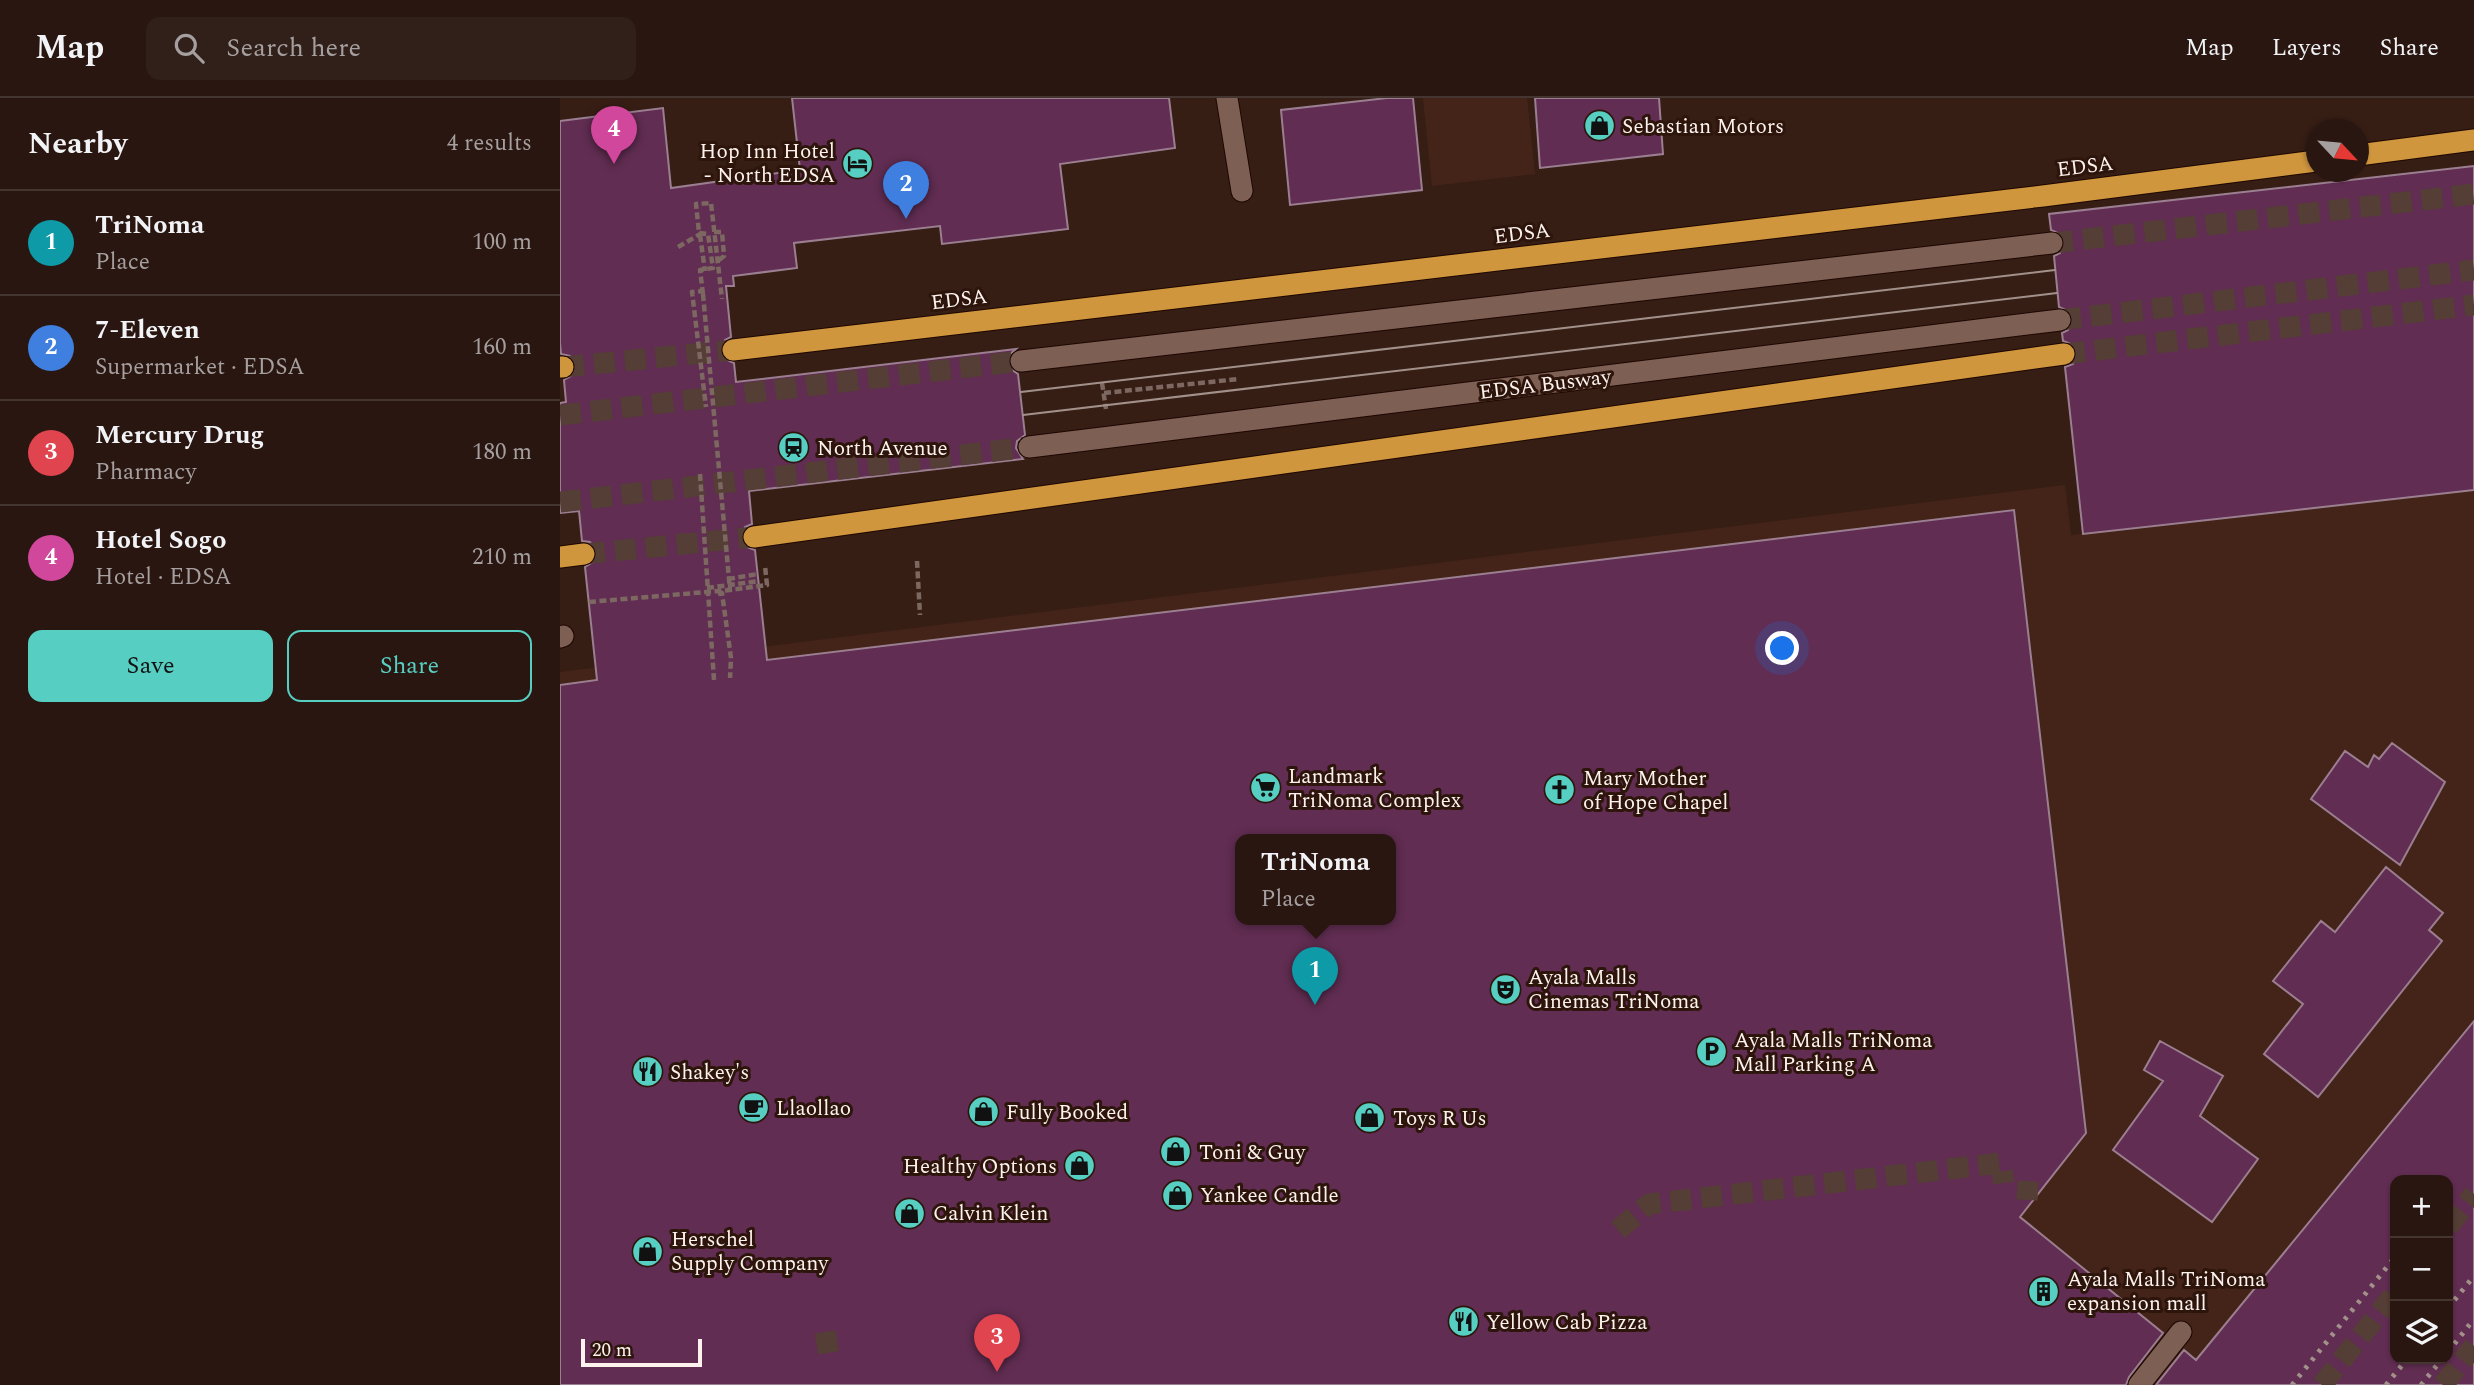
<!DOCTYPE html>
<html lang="en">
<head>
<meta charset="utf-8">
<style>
	:root { --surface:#291610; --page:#311f19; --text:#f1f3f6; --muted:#a59f9f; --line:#453530; --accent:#57cec2 }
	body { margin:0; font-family:Spectral,serif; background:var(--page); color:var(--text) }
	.controls { position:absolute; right:21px; bottom:21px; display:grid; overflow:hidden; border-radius:14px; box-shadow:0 2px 5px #0004 }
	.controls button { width:63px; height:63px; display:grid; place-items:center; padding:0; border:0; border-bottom:2px solid var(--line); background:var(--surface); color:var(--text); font:35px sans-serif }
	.compass { position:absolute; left:1746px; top:21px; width:63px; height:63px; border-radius:50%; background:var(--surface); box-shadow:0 2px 5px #0004; rotate:116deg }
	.scale { position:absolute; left:21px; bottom:18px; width:121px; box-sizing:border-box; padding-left:7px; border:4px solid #fdf2ee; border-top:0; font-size:19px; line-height:24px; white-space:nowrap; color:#fdf2ee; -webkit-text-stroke:5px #2d150c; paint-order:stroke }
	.you { position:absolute; left:1223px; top:551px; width:24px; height:24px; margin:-18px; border:5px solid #fff; border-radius:50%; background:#1a73e8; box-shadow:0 0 0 10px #1a73e833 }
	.badge { display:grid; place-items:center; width:46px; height:46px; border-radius:50%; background:var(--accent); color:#fff; font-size:23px; font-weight:700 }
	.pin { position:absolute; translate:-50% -58px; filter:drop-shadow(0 2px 4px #0008) }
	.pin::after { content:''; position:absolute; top:37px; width:24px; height:21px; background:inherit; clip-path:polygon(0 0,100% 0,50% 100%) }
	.popup { position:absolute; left:675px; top:736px; width:161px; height:91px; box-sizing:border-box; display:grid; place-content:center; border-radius:14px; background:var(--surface); filter:drop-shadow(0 2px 5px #0005); font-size:23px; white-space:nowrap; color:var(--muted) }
	.popup b { font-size:26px; color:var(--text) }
	.popup::after { content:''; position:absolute; left:50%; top:100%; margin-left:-14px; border:14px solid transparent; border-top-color:var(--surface) }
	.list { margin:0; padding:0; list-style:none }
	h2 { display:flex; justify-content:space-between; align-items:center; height:91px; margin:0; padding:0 28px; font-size:30px }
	h2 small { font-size:23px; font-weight:400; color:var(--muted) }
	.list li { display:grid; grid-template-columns:46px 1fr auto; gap:21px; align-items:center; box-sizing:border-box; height:105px; padding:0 28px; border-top:2px solid var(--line) }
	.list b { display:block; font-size:26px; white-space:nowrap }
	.list p { margin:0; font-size:23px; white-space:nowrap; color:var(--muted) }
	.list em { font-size:23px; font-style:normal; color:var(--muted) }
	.actions { display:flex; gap:14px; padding:21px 28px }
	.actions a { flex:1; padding:16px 0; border:2px solid var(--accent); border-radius:14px; text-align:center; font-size:24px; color:var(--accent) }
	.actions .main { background:var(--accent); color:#111 }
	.icon { flex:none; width:38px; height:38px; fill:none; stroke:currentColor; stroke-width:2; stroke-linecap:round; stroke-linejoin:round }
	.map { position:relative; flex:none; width:1914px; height:1287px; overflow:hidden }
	header { display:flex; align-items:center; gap:42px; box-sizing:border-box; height:98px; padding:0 35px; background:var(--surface); border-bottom:2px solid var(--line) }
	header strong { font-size:33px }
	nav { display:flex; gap:38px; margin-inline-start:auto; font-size:24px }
	.search { width:490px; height:63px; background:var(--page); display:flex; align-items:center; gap:18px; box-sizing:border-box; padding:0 24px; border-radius:14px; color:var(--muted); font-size:26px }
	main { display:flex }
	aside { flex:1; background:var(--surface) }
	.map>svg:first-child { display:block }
</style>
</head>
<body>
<header>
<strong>Map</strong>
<div class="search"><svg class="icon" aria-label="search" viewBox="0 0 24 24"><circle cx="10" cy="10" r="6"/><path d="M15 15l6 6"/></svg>Search here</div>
<nav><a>Map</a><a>Layers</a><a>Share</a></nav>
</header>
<main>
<aside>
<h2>Nearby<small>4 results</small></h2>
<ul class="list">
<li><span class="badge" style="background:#0f9aa8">1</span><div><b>TriNoma</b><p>Place</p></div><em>100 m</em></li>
<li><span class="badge" style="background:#3f7fe0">2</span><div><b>7-Eleven</b><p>Supermarket · EDSA</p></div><em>160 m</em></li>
<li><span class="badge" style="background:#e0444e">3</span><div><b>Mercury Drug</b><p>Pharmacy</p></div><em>180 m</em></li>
<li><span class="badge" style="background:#d1479c">4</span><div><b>Hotel Sogo</b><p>Hotel · EDSA</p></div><em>210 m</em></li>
</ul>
<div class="actions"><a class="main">Save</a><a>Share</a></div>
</aside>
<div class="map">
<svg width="1914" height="1287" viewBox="0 0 1914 1287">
	<rect width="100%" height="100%" fill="#371e15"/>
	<!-- built -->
	<path fill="#442418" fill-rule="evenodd" d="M863,0h104l8,76 -103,12z
		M1505,387l6,50 403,-45v620l-56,70h-23v28l-142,177h-1693v-713zM680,741h150v80h-150z"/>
	<!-- building -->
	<path fill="#612d52" stroke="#9b7f91" stroke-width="2" fill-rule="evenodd" d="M232,0h377l6,50 -115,16 8,65 -126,15 -2,-18 -146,17 3,25 -64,8 1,10h-8l5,51 -6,3 -5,11 3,7 11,5 2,19 280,-33 -7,6 -1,7 3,7 7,5 7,61 -8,6 -1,7 7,11 -274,32 3,33 -7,3 -4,11 3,8 11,4 12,110 1247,-150 72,623 -66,84 143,116 -34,44 -3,8h-1566v-700l37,-5 -12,-113 11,-7 1,-8 -7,-10 -8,-1 -3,-30 -19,2v-110l6,-1 -2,-22 10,-6 2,-6 -1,-7 -5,-5 -9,-2 -1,-11v-222l103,-13 8,80 129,-18zM680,741h150v80h-150z
		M827,0h26l9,92 -132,15 -9,-95z
		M975,0h124l4,56 -123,14z
		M1914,68v324l-391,44 -18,-167 8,-3 4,-11 -3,-8 -11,-4 -1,-8 6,-3 5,-11 -3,-7 -11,-5 -5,-51 6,-3 5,-11 -3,-7 -11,-5 -2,-16z
		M1832,645l53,39 -45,83 -89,-66 34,-48 23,16 6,-12 5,4z
		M1826,769l57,46 -14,17 13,11 -124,156 -54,-43 39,-50 -30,-23 48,-60 14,11z
		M1914,923v364h-318l28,-35 12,10zM1835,1082h53v179h-53z
		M1600,943l63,35 -23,40 58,43 -46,63 -99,-72 50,-69 -19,-11z"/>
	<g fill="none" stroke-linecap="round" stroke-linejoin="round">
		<!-- minor-tunnel -->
		<path stroke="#553e36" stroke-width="21" stroke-dasharray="21 10" stroke-linecap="butt" d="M1492,145l422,-49
			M1500,222l414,-50
			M0,317l461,-54
			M0,404l469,-55
			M1467,1102l1,-19
			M1058,1132l31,-26 352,-41 3,20
			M265,1234l4,23"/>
		<!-- major-tunnel -->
		<path stroke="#553e36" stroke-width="21" stroke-dasharray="21 10" stroke-linecap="butt" d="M1888,1129l26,-33
			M1762,1287l73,-92
			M1883,1287l31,-39"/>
		<!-- highway-tunnel -->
		<path stroke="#553e36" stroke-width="21" stroke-dasharray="21 10" stroke-linecap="butt" d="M1504,256l410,-49
			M3,269l170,-17
			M24,456l170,-17"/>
		<defs>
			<path id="minor" d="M667,0l15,93
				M461,263l1031,-118
				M469,349l1031,-127
				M0,539l3,-1
				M1579,1287l42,-53"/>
			<path id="highway" d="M1798,57l116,-15
				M173,252l1310,-154 273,-35
				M0,269h3
				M194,439l1310,-183
				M0,459l24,-3"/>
		</defs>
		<!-- minor casing -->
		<use href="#minor" stroke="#1d0702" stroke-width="23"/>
		<!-- highway casing -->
		<use href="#highway" stroke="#1d0702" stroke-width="23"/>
		<!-- path -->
		<path stroke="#7c6861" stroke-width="4.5" stroke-dasharray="7 3.5" stroke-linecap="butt" d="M154,134h8l2,24 -6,5
			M140,137l5,36
			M118,149l24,-14
			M142,190v3l-10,1 14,115
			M143,196l-3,-24 13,-2 -5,-34 -9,-1 -3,-29 15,-1 11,96
			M542,285l4,26
			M544,295l135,-14
			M140,376l14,206
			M357,463l3,54
			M168,481l30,-5
			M147,490l52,-7
			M158,496l4,-1 9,65 -1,20
			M29,504l141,-12 37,-5 -2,-19"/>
		<!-- minor -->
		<use href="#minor" stroke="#7d5f54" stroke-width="21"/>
		<!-- highway -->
		<use href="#highway" stroke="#cf963d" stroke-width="21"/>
		<!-- tram -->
		<path stroke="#a2918a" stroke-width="2" d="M461,294l1034,-122
			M463,317l1034,-122"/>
		<!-- rail -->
		<path stroke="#a2918a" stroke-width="5" stroke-dasharray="3.5 7" stroke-linecap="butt" d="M1888,1210l26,-32
			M1888,1254l26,-33
			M1732,1287l103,-128
			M1826,1287l21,-26
			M1861,1287l21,-26"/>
		<!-- path-bridge -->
		<path stroke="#7c6861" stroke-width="4.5" stroke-dasharray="7 3.5" stroke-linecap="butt" d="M143,196l27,296"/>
	</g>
	<!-- icons -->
	<defs>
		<symbol id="shop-disc" viewBox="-11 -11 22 22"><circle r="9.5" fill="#57cec2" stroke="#2d150c"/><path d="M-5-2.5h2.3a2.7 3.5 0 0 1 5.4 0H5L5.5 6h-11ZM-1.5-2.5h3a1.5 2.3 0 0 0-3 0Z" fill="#111"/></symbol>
		<symbol id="hotel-disc" viewBox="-11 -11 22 22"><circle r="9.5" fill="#57cec2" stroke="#2d150c"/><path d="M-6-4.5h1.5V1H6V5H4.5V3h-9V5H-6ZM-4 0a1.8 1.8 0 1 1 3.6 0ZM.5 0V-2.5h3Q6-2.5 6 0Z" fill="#111"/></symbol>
		<symbol id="station-disc" viewBox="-11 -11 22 22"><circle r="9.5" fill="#57cec2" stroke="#2d150c"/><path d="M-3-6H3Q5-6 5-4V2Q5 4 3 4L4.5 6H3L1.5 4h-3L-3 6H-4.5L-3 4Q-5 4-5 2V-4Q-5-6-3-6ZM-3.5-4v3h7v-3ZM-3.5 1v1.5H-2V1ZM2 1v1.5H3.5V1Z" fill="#111"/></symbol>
		<symbol id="supermarket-disc" viewBox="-11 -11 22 22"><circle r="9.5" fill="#57cec2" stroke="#2d150c"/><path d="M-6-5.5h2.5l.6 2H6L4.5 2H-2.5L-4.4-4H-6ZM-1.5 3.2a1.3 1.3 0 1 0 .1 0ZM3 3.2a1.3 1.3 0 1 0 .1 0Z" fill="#111"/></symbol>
		<symbol id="church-disc" viewBox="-11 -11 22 22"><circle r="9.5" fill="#57cec2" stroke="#2d150c"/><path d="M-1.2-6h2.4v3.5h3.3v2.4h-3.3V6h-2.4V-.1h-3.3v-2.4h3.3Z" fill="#111"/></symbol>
		<symbol id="theatre-disc" viewBox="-11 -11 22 22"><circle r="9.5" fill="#57cec2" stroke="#2d150c"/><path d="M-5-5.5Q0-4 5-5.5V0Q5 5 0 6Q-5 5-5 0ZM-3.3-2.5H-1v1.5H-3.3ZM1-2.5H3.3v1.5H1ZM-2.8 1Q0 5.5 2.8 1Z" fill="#111"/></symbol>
		<symbol id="parking-disc" viewBox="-11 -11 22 22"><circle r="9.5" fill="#57cec2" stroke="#2d150c"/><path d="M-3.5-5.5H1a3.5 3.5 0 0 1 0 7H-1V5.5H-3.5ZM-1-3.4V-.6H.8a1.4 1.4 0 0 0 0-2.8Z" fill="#111"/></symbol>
		<symbol id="restaurant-disc" viewBox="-11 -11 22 22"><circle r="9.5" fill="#57cec2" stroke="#2d150c"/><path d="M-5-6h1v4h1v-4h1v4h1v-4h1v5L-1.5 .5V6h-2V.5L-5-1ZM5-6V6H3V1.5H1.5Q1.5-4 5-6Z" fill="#111"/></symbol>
		<symbol id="cafe-disc" viewBox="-11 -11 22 22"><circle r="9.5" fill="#57cec2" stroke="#2d150c"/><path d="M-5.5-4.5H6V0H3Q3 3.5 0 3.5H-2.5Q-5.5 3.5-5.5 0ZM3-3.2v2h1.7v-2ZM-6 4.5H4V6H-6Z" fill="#111"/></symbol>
		<symbol id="building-disc" viewBox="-11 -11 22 22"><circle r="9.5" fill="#57cec2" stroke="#2d150c"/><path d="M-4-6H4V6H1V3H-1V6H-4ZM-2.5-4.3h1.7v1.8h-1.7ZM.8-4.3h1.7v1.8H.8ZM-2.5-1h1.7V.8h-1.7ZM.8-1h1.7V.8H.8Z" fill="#111"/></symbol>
	</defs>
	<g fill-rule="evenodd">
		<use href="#shop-disc" x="1022" y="10" width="35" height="35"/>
		<use href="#hotel-disc" x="280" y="48" width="35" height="35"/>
		<use href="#station-disc" x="216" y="332" width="35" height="35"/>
		<use href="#supermarket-disc" x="688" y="672" width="35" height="35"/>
		<use href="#church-disc" x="982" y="674" width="35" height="35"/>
		<use href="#theatre-disc" x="928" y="874" width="35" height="35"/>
		<use href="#parking-disc" x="1134" y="936" width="35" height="35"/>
		<use href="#restaurant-disc" x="70" y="956" width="35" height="35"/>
		<use href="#cafe-disc" x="176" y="992" width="35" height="35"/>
		<use href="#shop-disc" x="406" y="996" width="35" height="35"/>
		<use href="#shop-disc" x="792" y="1002" width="35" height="35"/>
		<use href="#shop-disc" x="598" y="1036" width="35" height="35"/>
		<use href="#shop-disc" x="502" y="1050" width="35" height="35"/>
		<use href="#shop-disc" x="600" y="1080" width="35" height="35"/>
		<use href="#shop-disc" x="332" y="1098" width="35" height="35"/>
		<use href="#shop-disc" x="70" y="1136" width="35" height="35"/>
		<use href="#building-disc" x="1466" y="1176" width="35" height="35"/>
		<use href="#restaurant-disc" x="886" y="1206" width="35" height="35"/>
	</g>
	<g text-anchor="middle" stroke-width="6" stroke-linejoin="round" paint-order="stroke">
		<!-- poi labels -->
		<g font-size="21" fill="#fdf2ee" stroke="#2d150c" text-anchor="start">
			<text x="1062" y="35">Sebastian Motors</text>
			<text x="275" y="60" text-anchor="end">Hop Inn Hotel<tspan x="275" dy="24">- North EDSA</tspan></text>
			<text x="257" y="357">North Avenue</text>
			<text x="728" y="685">Landmark<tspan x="728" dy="24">TriNoma Complex</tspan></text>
			<text x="1023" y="687">Mary Mother<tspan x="1023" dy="24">of Hope Chapel</tspan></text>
			<text x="968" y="886">Ayala Malls<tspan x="968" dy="24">Cinemas TriNoma</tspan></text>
			<text x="1174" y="949">Ayala Malls TriNoma<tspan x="1174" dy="24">Mall Parking A</tspan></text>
			<text x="110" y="981">Shakey's</text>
			<text x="216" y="1017">Llaollao</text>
			<text x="446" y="1021">Fully Booked</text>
			<text x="833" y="1027">Toys R Us</text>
			<text x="639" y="1061">Toni &amp; Guy</text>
			<text x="497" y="1075" text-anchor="end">Healthy Options</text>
			<text x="640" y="1104">Yankee Candle</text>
			<text x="373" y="1122">Calvin Klein</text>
			<text x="111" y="1148">Herschel<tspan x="111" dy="24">Supply Company</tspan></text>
			<text x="1507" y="1188">Ayala Malls TriNoma<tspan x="1507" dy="24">expansion mall</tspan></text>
			<text x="926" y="1231">Yellow Cab Pizza</text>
		</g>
		<!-- street labels -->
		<g font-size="21" fill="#fdf2ee" stroke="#2d150c">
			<text transform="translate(1525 68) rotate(-7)" y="7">EDSA</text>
			<text transform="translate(962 135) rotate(-7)" y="7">EDSA</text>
			<text transform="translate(399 201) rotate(-7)" y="7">EDSA</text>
			<text transform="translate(985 286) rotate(-7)" y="7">EDSA Busway</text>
		</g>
	</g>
</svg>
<div class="controls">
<button>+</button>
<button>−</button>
<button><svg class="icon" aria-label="layers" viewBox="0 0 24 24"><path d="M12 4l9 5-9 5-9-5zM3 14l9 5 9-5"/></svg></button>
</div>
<svg class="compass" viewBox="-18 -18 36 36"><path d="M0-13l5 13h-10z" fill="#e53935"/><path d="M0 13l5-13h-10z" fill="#a59f9f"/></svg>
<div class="scale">20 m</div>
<div class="you"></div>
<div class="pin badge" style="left:755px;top:907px;background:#0f9aa8">1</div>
<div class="popup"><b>TriNoma</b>Place</div>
<div class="pin badge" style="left:346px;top:121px;background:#3f7fe0">2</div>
<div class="pin badge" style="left:437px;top:1274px;background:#e0444e">3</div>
<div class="pin badge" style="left:54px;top:66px;background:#d1479c">4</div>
</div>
</main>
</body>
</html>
